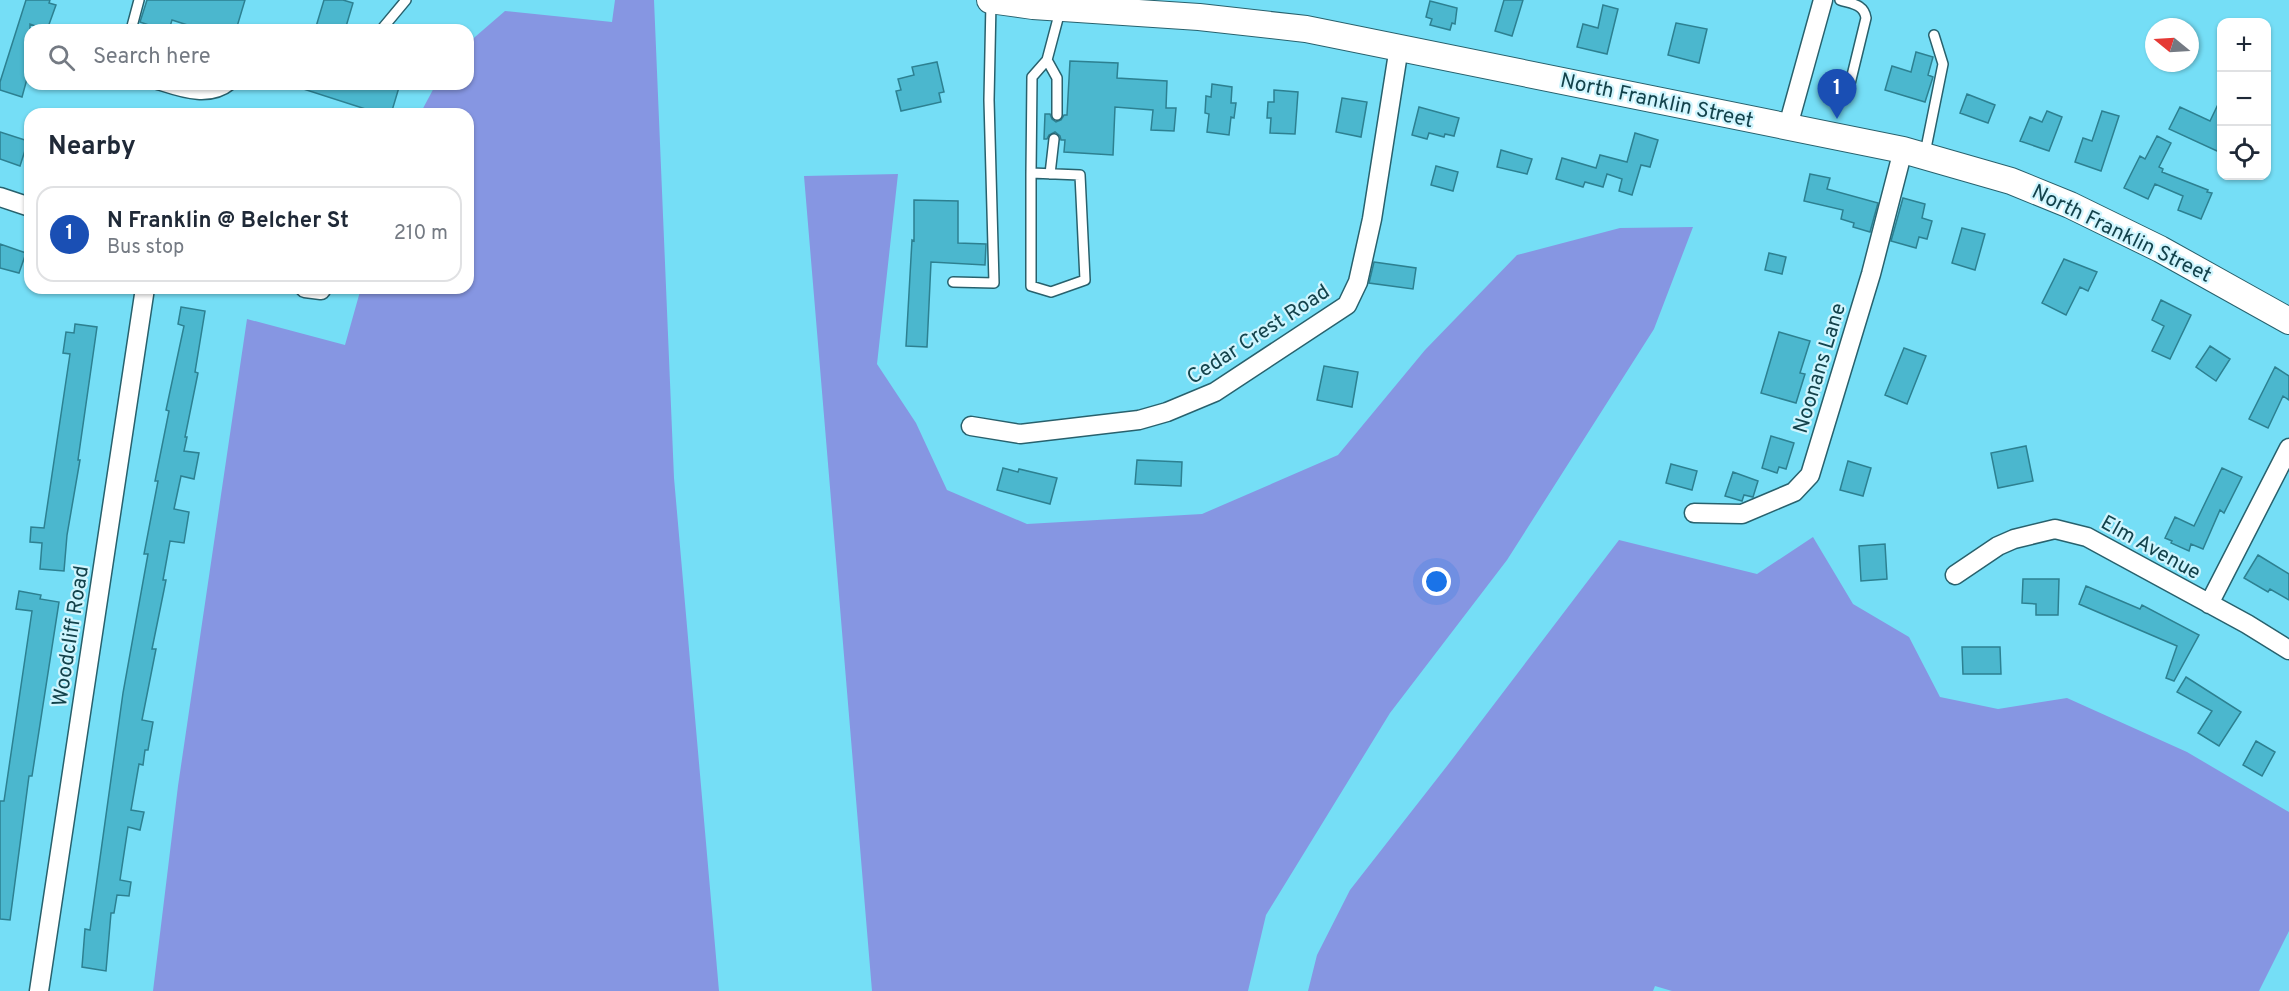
<!DOCTYPE html>
<html lang="en">
<head>
<meta charset="utf-8">
<style>
	:root { --surface:#fff; --page:#f6f6f7; --text:#1f2937; --muted:#747a83; --line:#e0e1e3; --accent:#111827 }
	body { margin:0; font-family:Overpass,sans-serif; background:var(--page); color:var(--text) }
	.controls { position:absolute; right:18px; top:18px; display:grid; overflow:hidden; border-radius:12px; box-shadow:0 2px 4px #0004 }
	.controls button { width:54px; height:54px; display:grid; place-items:center; padding:0; border:0; border-bottom:2px solid var(--line); background:var(--surface); color:var(--text); font:30px sans-serif }
	.compass { position:absolute; left:2145px; top:18px; width:54px; height:54px; border-radius:50%; background:var(--surface); box-shadow:0 2px 4px #0004; rotate:288deg }
	.you { position:absolute; left:1437px; top:582px; width:21px; height:21px; margin:-15px; border:4px solid #fff; border-radius:50%; background:#1a73e8; box-shadow:0 0 0 9px #1a73e833 }
	.badge { display:grid; place-items:center; width:39px; height:39px; border-radius:50%; background:var(--accent); color:#fff; font-size:20px; font-weight:700 }
	.pin { position:absolute; translate:-50% -50px; filter:drop-shadow(0 2px 3px #0008) }
	.pin::after { content:''; position:absolute; top:32px; width:21px; height:18px; background:inherit; clip-path:polygon(0 0,100% 0,50% 100%) }
	.list { margin:0; padding:0; list-style:none }
	h2 { display:flex; justify-content:space-between; align-items:center; height:78px; margin:0; padding:0 24px; font-size:26px }
	h2 small { font-size:20px; font-weight:400; color:var(--muted) }
	.list li { display:grid; grid-template-columns:39px 1fr auto; gap:18px; align-items:center; box-sizing:border-box; height:96px; margin:0 12px 12px; padding:0 12px; border:2px solid var(--line); border-radius:18px }
	.list b { display:block; font-size:22px; white-space:nowrap }
	.list p { margin:0; font-size:20px; white-space:nowrap; color:var(--muted) }
	.list em { font-size:20px; font-style:normal; color:var(--muted) }
	.icon { flex:none; width:33px; height:33px; fill:none; stroke:currentColor; stroke-width:2; stroke-linecap:round; stroke-linejoin:round }
	.map { position:relative; flex:none; width:2289px; height:991px; overflow:hidden }
	.search { position:absolute; background:var(--surface); box-shadow:0 2px 4px #0004; left:24px; top:24px; width:450px; height:66px; display:flex; align-items:center; gap:15px; box-sizing:border-box; padding:0 21px; border-radius:18px; color:var(--muted); font-size:22px }
	.panel { position:absolute; background:var(--surface); box-shadow:0 2px 4px #0004; left:24px; top:108px; width:450px; height:186px; border-radius:18px }
	.map>svg:first-child { display:block }
</style>
</head>
<body>
<div class="map">
<svg width="2289" height="991" viewBox="0 0 2289 991">
	<rect width="100%" height="100%" fill="#75def6"/>
	<!-- green -->
	<path fill="#8696e2" d="M615,0h39l20,478 45,513h-566l25,-205 69,-467 98,26 16,-57h107v-174h-48l16,-30h32v-41l37,-32 107,11z
		M898,174l-21,190 39,59 31,67 80,34 175,-10 136,-59 87,-105 92,-95 103,-27 73,-1 -39,102 -147,231 -117,153 -124,202 -18,76h-376l-68,-815z
		M1813,537l40,67 56,33 31,60 58,12 69,-11 120,54 102,60v119l-30,60h-587l-17,-5 -2,5h-345l9,-36 33,-65 97,-124 172,-226 138,34z"/>
	<!-- building -->
	<path fill="#4bb7ce" stroke="#2d8091" stroke-width="1.5" d="M26,0h24l-1,3 7,2 -9,25 -17,-6v44l-8,29 -22,-7v-8z
		M147,0h98l-9,30h-33l-31,-10 -3,10h-6l-23,-8z
		M324,0h19l10,3 -8,27h-30z
		M1504,0h19l-11,36 -17,-5z
		M1430,1l27,7 -2,16 -3,-1 -2,7 -20,-5 2,-6 -6,-2z
		M1603,5l15,4 -11,45 -30,-7 6,-23 15,4z
		M1676,23l31,6 -8,34 -31,-8z
		M1916,52l17,5 -5,18 5,2 -8,25 -40,-12 7,-24 19,6z
		M1070,61l48,2 -1,15 50,3 -1,27h10l-2,23 -23,-1 2,-20 -38,-3 -2,48 -49,-3 1,-12h-4l-1,-4 -5,-4 -6,3 -2,4h-3l1,-25h5l2,5 4,3 5,-2 3,-5h3z
		M937,62l7,30 -5,1 2,9 -40,9 -5,-20 5,-1 -3,-11 16,-4 -2,-8z
		M297,84h103l-9,30h-10l-84,-27z
		M1212,84l20,3 -1,16h5l-2,15 -3,-1 -2,18 -22,-3 2,-18 -4,-1 1,-17 5,1z
		M1274,90l24,2 -3,42 -25,-1 1,-15h-4l1,-16h6z
		M1967,94l28,11 -7,18 -28,-10z
		M2222,96v45l-5,10 -48,-22 11,-22 30,14z
		M1342,98l25,4 -6,35 -25,-5z
		M1419,107l40,11 -5,18 -9,-2 -1,3 -15,-4 -2,6 -15,-4z
		M2047,111l15,6 -13,34 -29,-10 10,-24 12,5z
		M2102,111l17,5 -18,55 -26,-9 8,-24 9,3z
		M0,132l28,9 -8,25 -20,-7z
		M1635,133l23,7 -8,27 -9,-2 -9,30 -13,-4 3,-12 -15,-5 -4,13 -18,-5 -2,5 -27,-8 6,-21 34,10 4,-13 27,7z
		M2157,136l14,7 -12,24 4,2 -1,3 46,18 -1,2 5,1 -11,26 -23,-9 5,-14 -28,-12 -7,15 -24,-11 16,-32 5,3z
		M1501,150l31,9 -5,15 -30,-7z
		M1436,166l22,6 -5,19 -22,-6z
		M1810,174l20,4 -3,11 51,14 -8,29 -17,-5 1,-4 -13,-4 2,-9 -39,-9z
		M1903,198l22,6 -3,14 10,3 -5,18 -8,-2 -3,11 -25,-7z
		M914,200l44,1v42l28,1 -1,21 -54,-3 -4,85 -21,-1 6,-106 2,1z
		M1962,228l23,6 -10,36 -23,-7z
		M0,244l26,9 -7,20 -19,-5z
		M1769,253l17,4 -4,17 -17,-4z
		M2064,259l33,13 -9,19 -8,-4 -14,28 -24,-12z
		M1374,262l42,6 -3,21 -44,-6z
		M2161,300l30,15 -21,44 -18,-8 12,-25 -12,-6z
		M181,307l24,4 -10,61 3,1 -13,64h2l-3,14 15,2 -5,26 -13,-3 -7,33 15,3 -5,31 -14,-2 -7,39h3l-2,10 -12,59h4l-14,71 11,2 -5,28h-3l-2,15 -4,-1 -8,46 13,2 -4,18 -12,-3 -8,53 11,2 -2,14 -12,-1 -3,18h-3l-5,58 -24,-4 3,-38 5,1 33,-237 25,-139h-4l14,-73h-3l14,-70 -3,-1 18,-84 -6,-2z
		M75,324l22,3 -19,133h2l-13,75 -3,36 -24,-2 2,-26 -12,-1 1,-15 13,1 26,-174 -7,-1 3,-21 8,1z
		M1779,332l31,9 -10,32 5,1 -9,29 -35,-10z
		M2210,346l20,13 -14,22 -20,-14z
		M1904,348l22,8 -19,48 -22,-9z
		M1324,366l34,6 -6,35 -35,-7z
		M2275,367l14,9v24l-6,-4 -15,32 -19,-9z
		M1771,436l23,7 -8,26 -7,-2 -2,6 -15,-5z
		M2026,446l7,35 -35,7 -7,-35z
		M1137,460l45,2 -1,24 -46,-2z
		M1848,461l23,7 -8,28 -23,-6z
		M1671,464l26,7 -5,19 -26,-7z
		M1003,468l15,4 1,-3 38,9 -7,26 -53,-14z
		M2222,468l20,9 -18,36 -4,-3 -17,39 -12,-5 -2,7 -18,-8 1,-2 -7,-3 10,-21 19,9z
		M1733,472l25,9 -5,16 -9,-2 -2,6 -17,-5z
		M1885,544l2,35 -26,2 -2,-35z
		M2258,555l31,19v26l-19,-11 -2,3 -24,-14z
		M2023,579h36l-1,36h-22v-11l-14,-1z
		M2086,586l54,23 2,-4 57,30 -25,46 -8,-3 11,-32 -98,-42z
		M19,591l22,4 -1,4 19,3 -27,174h-3l-19,144 -10,-1v-118h4l28,-190 -16,-2z
		M1962,647h38l1,27h-38z
		M2186,677l55,35 -22,34 -21,-13 14,-22 -35,-19z
		M2256,741l19,11 -13,24 -19,-11z"/>
	<g fill="none" stroke-linecap="round" stroke-linejoin="round">
		<defs>
			<path id="service" d="M1840,0c12,4 24,4 26,18l-19,78
				M131,30l8,-30
				M381,30l25,-30
				M1047,60l10,18v37
				M156,84c25,8 53,19 76,0
				M1925,153l18,-89 -9,-29
				M1031,173v113l20,6 34,-12 -5,-105 -49,-2 1,-96 15,-17 13,-49
				M1050,174l4,-35
				M953,282l41,1 -5,-183 2,-98"/>
			<path id="minor" d="M1788,126l35,-126
				M0,197l30,10
				M305,288l16,2
				M971,426l49,8 119,-14 28,-8 48,-20 132,-87 11,-23 14,-63 27,-172
				M1694,513l48,1 52,-22 16,-17 61,-201 32,-124
				M1955,575l43,-29 16,-7 41,-10 32,8 160,87 42,26
				M2209,604l80,-156
				M39,991l106,-703"/>
			<path id="secondary" d="M990,0l43,6 166,11 107,12 597,121 108,31 59,24 90,44 129,72"/>
		</defs>
		<!-- service casing -->
		<use href="#service" stroke="#28616d" stroke-width="12"/>
		<!-- minor casing -->
		<use href="#minor" stroke="#28616d" stroke-width="21"/>
		<!-- secondary casing -->
		<use href="#secondary" stroke="#28616d" stroke-width="28"/>
		<!-- service -->
		<use href="#service" stroke="#fff" stroke-width="9"/>
		<!-- minor -->
		<use href="#minor" stroke="#fff" stroke-width="18"/>
		<!-- secondary -->
		<use href="#secondary" stroke="#fff" stroke-width="26"/>
	</g>
	<g text-anchor="middle" stroke-width="4.5" stroke-linejoin="round" paint-order="stroke">
		<!-- street labels -->
		<g font-size="21" fill="#13424b" stroke="#cff5fe">
			<text transform="translate(1657 100) rotate(12)" y="7">North Franklin Street</text>
			<text transform="translate(2122 233) rotate(26)" y="7">North Franklin Street</text>
			<text transform="translate(1258 334) rotate(-33)" y="7">Cedar Crest Road</text>
			<text transform="translate(1819 368) rotate(-73)" y="7">Noonans Lane</text>
			<text transform="translate(2151 547) rotate(29)" y="7">Elm Avenue</text>
			<text transform="translate(70 636) rotate(-81)" y="7">Woodcliff Road</text>
		</g>
	</g>
</svg>
<div class="controls">
<button>+</button>
<button>−</button>
<button><svg class="icon" aria-label="locate" viewBox="0 0 24 24"><circle cx="12" cy="12" r="6"/><path d="M12 2v4M12 18v4M2 12h4M18 12h4"/></svg></button>
</div>
<svg class="compass" viewBox="-18 -18 36 36"><path d="M0-13l5 13h-10z" fill="#e53935"/><path d="M0 13l5-13h-10z" fill="#747a83"/></svg>
<div class="you"></div>
<div class="pin badge" style="left:1837px;top:119px;background:#1a4fb4">1</div>
<div class="search"><svg class="icon" aria-label="search" viewBox="0 0 24 24"><circle cx="10" cy="10" r="6"/><path d="M15 15l6 6"/></svg>Search here</div>
<section class="panel">
<h2>Nearby<small></small></h2>
<ul class="list">
<li><span class="badge" style="background:#1a4fb4">1</span><div><b>N Franklin @ Belcher St</b><p>Bus stop</p></div><em>210 m</em></li>
</ul>
</section>
</div>
</body>
</html>
